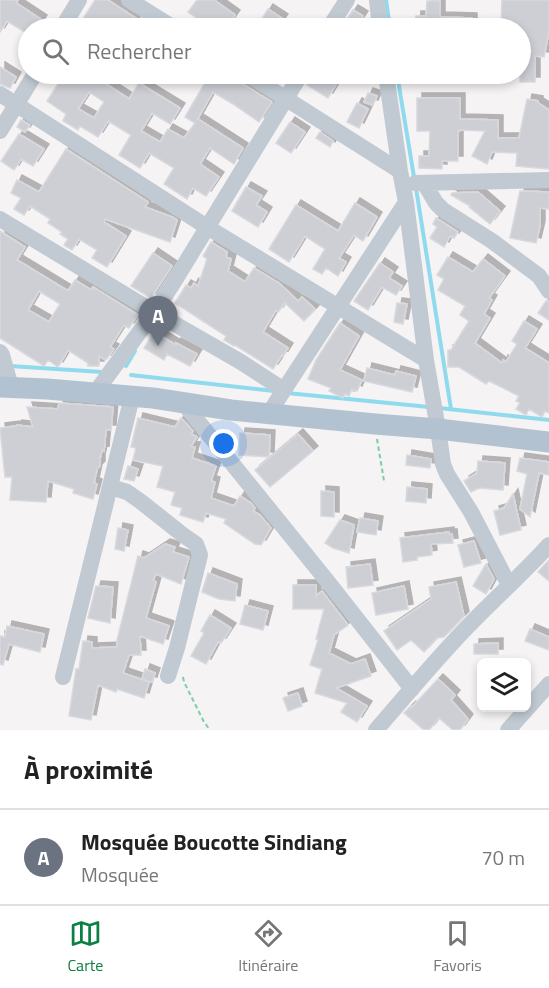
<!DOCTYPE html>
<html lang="fr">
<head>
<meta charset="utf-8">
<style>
	:root { --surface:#fff; --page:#f2f2f2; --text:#222; --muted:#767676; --line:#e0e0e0; --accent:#0b8043 }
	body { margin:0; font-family:"Titillium Web",sans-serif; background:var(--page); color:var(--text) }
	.controls { position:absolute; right:18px; bottom:18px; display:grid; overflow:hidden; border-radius:9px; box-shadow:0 3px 9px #0003 }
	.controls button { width:54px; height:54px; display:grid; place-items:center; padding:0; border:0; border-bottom:2px solid var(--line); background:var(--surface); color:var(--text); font:30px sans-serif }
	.you { position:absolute; left:224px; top:444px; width:21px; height:21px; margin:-15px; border:4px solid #fff; border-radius:50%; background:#1a73e8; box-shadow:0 0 0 9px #1a73e833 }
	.badge { display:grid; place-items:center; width:39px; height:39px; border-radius:50%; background:var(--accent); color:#fff; font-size:20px; font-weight:700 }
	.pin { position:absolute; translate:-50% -50px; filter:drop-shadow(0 2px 3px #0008) }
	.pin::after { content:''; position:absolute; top:32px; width:21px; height:18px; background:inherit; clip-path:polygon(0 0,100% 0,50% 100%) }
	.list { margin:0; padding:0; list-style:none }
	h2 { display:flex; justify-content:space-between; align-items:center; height:78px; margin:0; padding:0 24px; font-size:26px }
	h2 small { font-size:20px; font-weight:400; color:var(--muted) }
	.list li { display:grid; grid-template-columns:39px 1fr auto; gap:18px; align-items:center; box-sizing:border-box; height:96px; padding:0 24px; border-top:2px solid var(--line) }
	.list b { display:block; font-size:22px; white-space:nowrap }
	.list p { margin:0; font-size:20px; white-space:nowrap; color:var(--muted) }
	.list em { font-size:20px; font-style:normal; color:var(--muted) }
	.icon { flex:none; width:33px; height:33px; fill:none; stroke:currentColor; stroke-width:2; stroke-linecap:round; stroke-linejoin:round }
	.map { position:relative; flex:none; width:549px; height:730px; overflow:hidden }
	.search { position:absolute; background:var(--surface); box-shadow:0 3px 9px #0003; left:18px; right:18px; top:18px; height:66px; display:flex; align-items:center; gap:15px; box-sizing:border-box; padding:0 21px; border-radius:33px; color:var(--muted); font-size:22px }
	.sheet { height:174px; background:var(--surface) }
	nav { display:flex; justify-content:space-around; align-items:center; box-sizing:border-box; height:84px; border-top:2px solid var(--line); background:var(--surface); font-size:16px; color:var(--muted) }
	nav a { display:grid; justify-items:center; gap:3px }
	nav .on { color:var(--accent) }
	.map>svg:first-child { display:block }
</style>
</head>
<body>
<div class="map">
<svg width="549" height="730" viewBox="0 0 549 730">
	<defs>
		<filter id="shadow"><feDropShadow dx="5" dy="-5" stdDeviation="0" flood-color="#0004"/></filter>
	</defs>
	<rect width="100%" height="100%" fill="#f5f3f3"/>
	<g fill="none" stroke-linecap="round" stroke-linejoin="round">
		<!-- stream -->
		<path stroke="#90daee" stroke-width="4" d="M386,0l4,28
			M397,74l17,103
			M416,188l35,221
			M10,366l92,6
			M126,366l9,-15
			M131,375l143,16
			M287,393l142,14
			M439,408l110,12"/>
	</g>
	<!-- building -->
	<path fill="#cdcfd5" stroke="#d7d9de" stroke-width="1.5" fill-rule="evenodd" filter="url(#shadow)" d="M0,0h18l-2,3 26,17 -5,8h-9v6l-21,-13 -7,11z
		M95,0h13l29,19 -6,9h-54z
		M197,0h17l21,15 -9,13h-15l-23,-16z
		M502,0h47v31l-5,26 -9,-1v26h-15v-38l3,-14 -22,-3z
		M427,1h13v16l32,1v10h-57l1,-12h10z
		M268,9l15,10 -7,9h-20z
		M353,10l10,6 -8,12h-2l-9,-5z
		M0,67l16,10 -6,11 -10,-4z
		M48,74h64l-6,10 23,15 10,-16 41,25 -10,16 -18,-11 -11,18 19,11 8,-13 16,9 11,-15 -10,-6 25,-43h20l7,4 4,5 31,19 -13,20 -26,-18 -20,-12 -16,28 1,-1 45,29 -9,16 -24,-16 -10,16 19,13 -13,19 -13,-8 -6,11 -23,-15 10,-16 -25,-15 -9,15 -21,-13 12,-20 -23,-14 -10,16 -18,-11 -2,4 -15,-9 3,-7 -19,-13 13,-20zM89,92l15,10 -10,16 -16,-9z
		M315,74h27l-14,24 -21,-13z
		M368,93l9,3 -4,9 -9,-3z
		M417,98h43v21l38,1v18h21l8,-39 11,2v2l11,7v59l-33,-3 1,-13 -25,-1 -5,12 -15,-8 13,-25 -25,-1v1h-2v30h-16v8l-23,-1v-12h10l1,-25h-13z
		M357,103l11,6 -9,19 -12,-6z
		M21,120l9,5 -5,7 -8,-5z
		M290,122l15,10 -14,21 -15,-10z
		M320,132l13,9 -3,6 -14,-9z
		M19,134l25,15 -11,17 -12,-7 -7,11 -13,-9z
		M66,149l82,53 -3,5 27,10 5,3 -7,22 -65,-23 -1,3 22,14 -19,31 -15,-9 5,-8 -18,-11 -7,11 -8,-5 4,-6 -8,-5 2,-2 -14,-9 2,-4 -20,-13 -6,9 -10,-6 7,-11 -10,-5 6,-13 22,12z
		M246,187l16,9 -6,9 11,7 -9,15 -26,-16z
		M520,191l29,1v17l-9,-1v18l-4,17 -26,-5z
		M478,192l22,19 -10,13 -21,-17 1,-1 -19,-11 1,-2z
		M355,203l22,14 -14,24 -9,-6 -15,23 7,4 -8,14 -12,-8 -4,6 -9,-5 12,-20 -20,-13 -16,26 -20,-13 27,-44 42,26z
		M436,218l22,14 -4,6 -4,-2 -6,11 -14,-9 7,-11 -4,-3z
		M0,231l25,16 -8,13 51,31 7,-11 16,10 2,-3 45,28 -9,13 -5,-3 -14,22 4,2 -8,11 -7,-4v10h-11v-3l-20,-13 -10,17 -10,-7 -4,6 -44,-28zM39,291l21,13 -11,18 -21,-12z
		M211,242l16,10 -1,5 5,2 -3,12 17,11 9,-14 25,15 19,18 4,-4 13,12 -11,12 -19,-18 -7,9 -2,-2 -13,22 25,16 -5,8 -1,-1 -9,14 -38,-24 -1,1 -10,-6 2,-4 -51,-33 11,-18 5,3 3,-5 4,3 9,-27 -4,-3z
		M153,253l19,13 -21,32 -20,-12z
		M448,257l25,15 10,-13 22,17 -16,22 3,2 -8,14 6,4 -15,25 27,20 1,-3 3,2 11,-18 -5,-3 12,-20 13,8 -12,19 24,15v50l-4,-2 -3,6 -13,-8 -3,6 -10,-6 4,-6 -4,-2 3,-5 -30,-15 -3,3 -27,-17h-11v-17h3l18,-29 -9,-6 5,-9 -27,-16 6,-11 -7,-4z
		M380,263l13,9 -4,6 13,8 -6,9 -14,-8 -14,23 -14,-9z
		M546,301h3v19l-11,-7z
		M397,303l10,1 -4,20 -9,-2z
		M340,323l19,13 -19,34 22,10 -5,11 -5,-2 -3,7 -4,-2 -2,4 -14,-7 2,-3 -23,-9 8,-19z
		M154,332l22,13v-2l21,11 -7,12 -23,-12 -3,6 -20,-12z
		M367,368l28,7 1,-4 20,5 -4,16 -48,-11z
		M59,403l54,4 -2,23h-5l-2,21 -2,-1 -2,9v7l-3,3 -3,14 3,1 -4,15 -20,-6 1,-4 -26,-8 -2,21 -36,-2 2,-23h-7l-5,-49 16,-2 1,-1 16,2 -6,-20 31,2z
		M138,418l37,9 6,-9 12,13 -2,3 6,3 -6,9 4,1 -3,11 24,8 -5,15 4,1 -4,16 23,8 6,-10 11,7 4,5 -2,3 7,4 11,13 -10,17 -6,-1 -31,-21 2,-4 -20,-6 -3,9 -23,-7 2,-7 -11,-3 4,-13 -18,-5 6,-21 -30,-6 3,-12 -5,-1z
		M240,433l30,2 -1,22 -30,-2z
		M298,434l15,17 -43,36 -15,-17z
		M407,455l24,4 -1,9 -24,-3z
		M520,458l29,4v13l-10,-2 -9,44 -10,-8 7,-35 -10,-3z
		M478,461l27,2 -2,27 -24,-2 -8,4 -7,-11 13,-8z
		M128,466l10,3 -4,12 -10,-2z
		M407,487l20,2 -1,14 -20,-2z
		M321,491l13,1v25l-13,-1z
		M513,494l8,36 -21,5 -6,-24 10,-3z
		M360,518l18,3 -2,14 -19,-3z
		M340,520l14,5 -5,28 -16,-5 -8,-5z
		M118,528l10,2 -4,21 -9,-2z
		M449,532v2h3l1,9 -22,1 1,11 -15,2v3l-14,2 -3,-24z
		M474,541l7,22 -17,4 -6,-22z
		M165,544l10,3 -2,5 16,5 -8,27 -25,-10 -3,6 3,2 -10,36 23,8 -6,18 -23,-8 1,19h-12l-6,18 26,9 -5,16 -27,-9 -1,3 -18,-7 -7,35 -22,-4 7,-47h3l4,-28 9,1v6l25,-1v-7l21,-84 6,2z
		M549,560v21l-11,-9z
		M370,564l3,21 -25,3 -2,-21z
		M486,564l8,15 -8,15 -13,-8z
		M208,573l29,11 -2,17 -16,-2 -17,-7z
		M456,582l8,34 -20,21 -7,1 -13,14 -13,-12 -14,10 -13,-19 47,-32 -2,-12z
		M293,585h23v11l6,-5 26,34 -14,10 -5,18 22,11 14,-5 6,17 -35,12 31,18 -10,16 -16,-10 6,-9 -32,-10 7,-24 -12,-4 8,-25 -2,-1 8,-30h-31z
		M96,586l17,1 -3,36 -22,-5z
		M404,586l4,23 -32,6 -4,-22z
		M245,605l23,6 -5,19 -23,-6z
		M210,615l21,13 -10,15 -3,-1 -12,22 -15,-8 13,-23 -3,-2z
		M7,626l37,8 -4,18 -31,-8 -6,21 -3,-1v-28l5,1z
		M530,629l19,8v13l-24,-9z
		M498,643v11h-24v-10z
		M145,669l10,4 -3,9 -10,-3z
		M438,679l17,16 -4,5 17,19 -8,11h-7l-14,-12 -10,12h-5l-20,-17 7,-7 1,1z
		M298,693l4,13 -14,5 -5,-13z"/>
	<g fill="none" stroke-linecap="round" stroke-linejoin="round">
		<!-- path -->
		<path stroke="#7ad0a6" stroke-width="2" stroke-dasharray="4.5 3" stroke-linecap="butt" d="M377,439l7,42
			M183,677l1,5 20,40 6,8"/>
		<!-- minor -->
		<path stroke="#c1cad2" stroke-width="16" d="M129,0l45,28
			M377,0l3,28
			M62,28l17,-28
			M329,28l18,-28
			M247,74l153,97
			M386,74l14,97 6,31 20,158 12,69 5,35 4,10 24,38 38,73
			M0,94l207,133 219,133
			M0,131l35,-57
			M415,183l134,-3
			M424,183l12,20 7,7 49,31 47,35 10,15
			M0,219l154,93 87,50 43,28
			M0,352l2,3 9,32
			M95,393l59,-81 18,-27 129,-211
			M184,404l144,178 84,107
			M269,413l137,-211
			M111,487l16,5 13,9 43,34 13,9 4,11 -23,93 -9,28
			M63,677l69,-280
			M376,730c26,-30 52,-61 79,-90 30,-33 64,-62 94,-95
			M508,730l41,-46"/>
		<!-- major -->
		<path stroke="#b3c2d1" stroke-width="21" d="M0,387l47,2 106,9 78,12 144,14 63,5 111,13"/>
	</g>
</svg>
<div class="controls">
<button><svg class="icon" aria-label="layers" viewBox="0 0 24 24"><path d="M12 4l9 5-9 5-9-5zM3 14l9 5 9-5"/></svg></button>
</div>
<div class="you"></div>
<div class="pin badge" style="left:158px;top:346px;background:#6b7280">A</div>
<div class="search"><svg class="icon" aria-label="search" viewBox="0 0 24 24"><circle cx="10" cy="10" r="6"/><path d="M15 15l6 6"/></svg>Rechercher</div>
</div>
<section class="sheet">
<h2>À proximité<small></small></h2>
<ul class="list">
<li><span class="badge" style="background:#6b7280">A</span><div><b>Mosquée Boucotte Sindiang</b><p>Mosquée</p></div><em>70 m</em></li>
</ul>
</section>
<nav>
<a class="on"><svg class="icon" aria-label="map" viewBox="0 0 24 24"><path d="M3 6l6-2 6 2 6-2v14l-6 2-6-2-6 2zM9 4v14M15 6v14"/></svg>Carte</a>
<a><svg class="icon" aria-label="directions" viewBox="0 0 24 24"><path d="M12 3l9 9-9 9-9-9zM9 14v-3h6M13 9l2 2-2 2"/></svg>Itinéraire</a>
<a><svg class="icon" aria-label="saved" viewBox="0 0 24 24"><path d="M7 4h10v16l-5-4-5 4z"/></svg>Favoris</a>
</nav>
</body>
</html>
